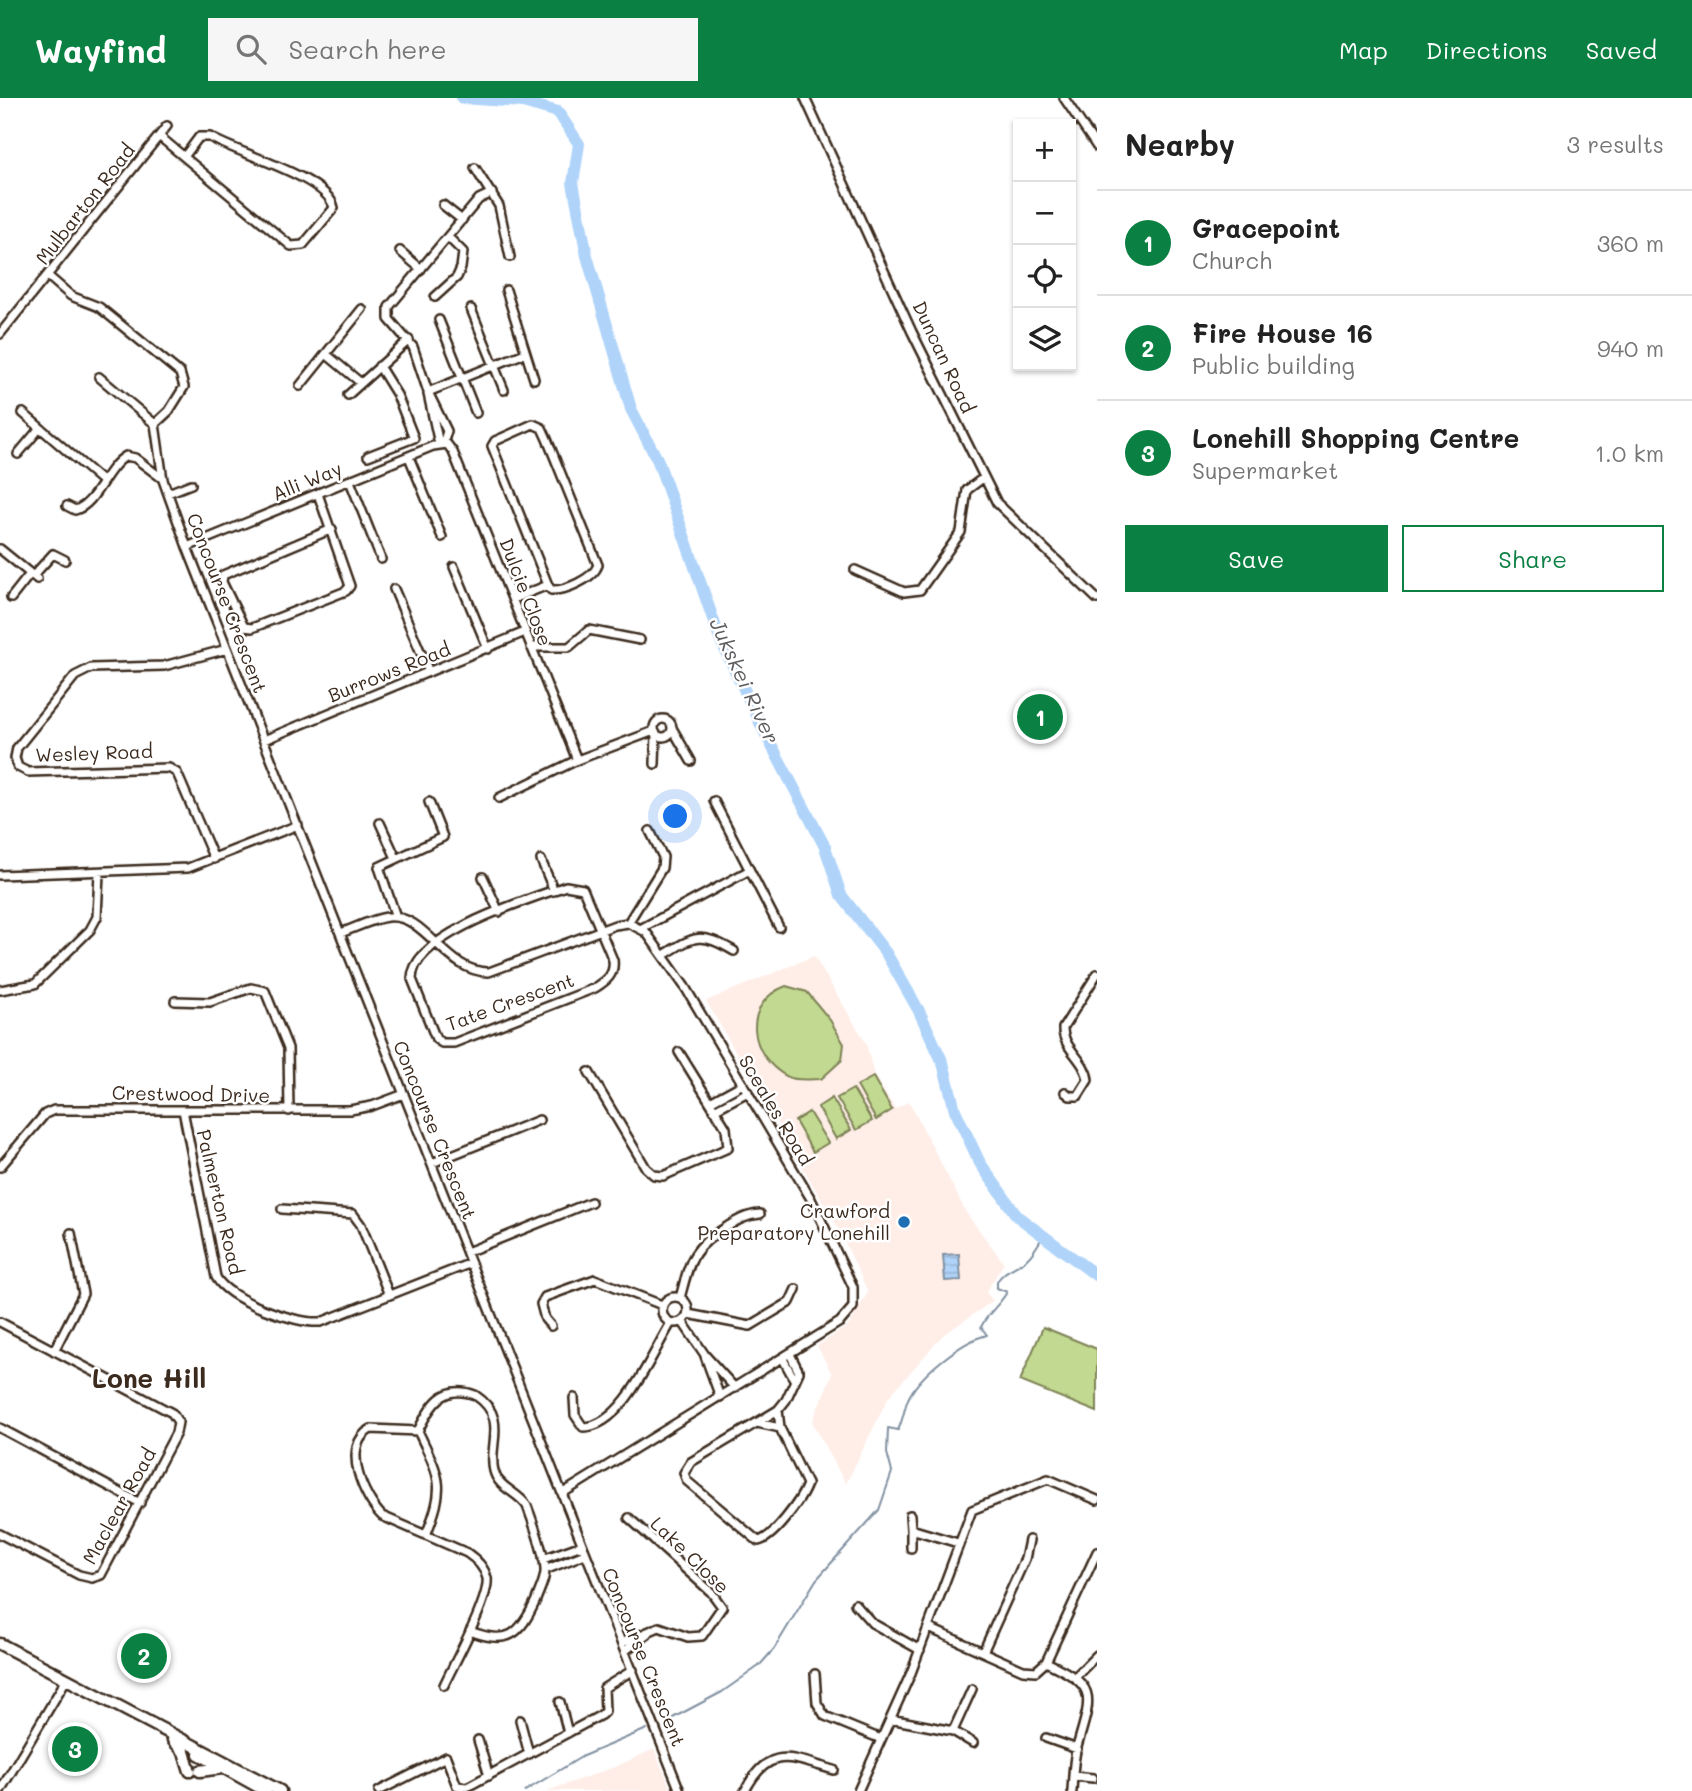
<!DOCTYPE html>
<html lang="en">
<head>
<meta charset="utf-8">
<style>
	:root { --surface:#fff; --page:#f6f6f6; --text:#222; --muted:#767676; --line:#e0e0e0; --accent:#0b8043 }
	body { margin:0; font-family:Mali,sans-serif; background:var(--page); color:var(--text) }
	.controls { position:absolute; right:21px; top:21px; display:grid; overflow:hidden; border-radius:0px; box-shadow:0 2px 5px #0004 }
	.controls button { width:63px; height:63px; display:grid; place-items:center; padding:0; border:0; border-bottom:2px solid var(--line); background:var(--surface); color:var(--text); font:35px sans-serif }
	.you { position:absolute; left:676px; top:719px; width:24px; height:24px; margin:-18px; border:5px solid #fff; border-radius:50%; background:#1a73e8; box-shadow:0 0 0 10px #1a73e833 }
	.badge { display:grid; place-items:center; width:46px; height:46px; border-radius:50%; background:var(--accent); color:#fff; font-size:23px; font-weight:700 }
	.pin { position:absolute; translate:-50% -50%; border:4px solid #fff; box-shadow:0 2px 7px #0006 }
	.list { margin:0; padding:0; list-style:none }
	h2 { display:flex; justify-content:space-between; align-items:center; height:91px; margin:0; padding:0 28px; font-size:30px }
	h2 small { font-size:23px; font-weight:400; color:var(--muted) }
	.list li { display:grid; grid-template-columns:46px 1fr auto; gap:21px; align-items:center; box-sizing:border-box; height:105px; padding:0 28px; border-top:2px solid var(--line) }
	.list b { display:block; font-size:26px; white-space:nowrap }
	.list p { margin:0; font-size:23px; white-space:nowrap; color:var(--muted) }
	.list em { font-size:23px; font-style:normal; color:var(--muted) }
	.actions { display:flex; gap:14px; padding:21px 28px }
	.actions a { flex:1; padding:16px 0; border:2px solid var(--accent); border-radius:0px; text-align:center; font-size:24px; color:var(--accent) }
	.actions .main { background:var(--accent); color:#fff }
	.icon { flex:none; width:38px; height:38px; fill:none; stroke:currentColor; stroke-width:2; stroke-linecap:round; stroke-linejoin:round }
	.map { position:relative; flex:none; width:1097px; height:1693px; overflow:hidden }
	header { display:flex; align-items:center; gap:42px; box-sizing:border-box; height:98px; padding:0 35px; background:var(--accent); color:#fff }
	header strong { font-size:33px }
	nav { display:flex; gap:38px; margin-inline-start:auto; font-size:24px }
	.search { width:490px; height:63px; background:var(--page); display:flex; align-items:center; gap:18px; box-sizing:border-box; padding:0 24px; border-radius:0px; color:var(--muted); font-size:26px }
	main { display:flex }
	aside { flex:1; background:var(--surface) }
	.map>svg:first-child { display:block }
</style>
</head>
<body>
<header>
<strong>Wayfind</strong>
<div class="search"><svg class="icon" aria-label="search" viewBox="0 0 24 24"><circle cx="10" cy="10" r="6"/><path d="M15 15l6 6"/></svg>Search here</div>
<nav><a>Map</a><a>Directions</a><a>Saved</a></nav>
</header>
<main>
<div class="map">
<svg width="1097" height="1693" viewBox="0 0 1097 1693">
	<defs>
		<pattern id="water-rules" width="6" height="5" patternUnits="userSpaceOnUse" patternTransform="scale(1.75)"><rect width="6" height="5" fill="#b0d4f9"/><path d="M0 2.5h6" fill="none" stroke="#98b6d5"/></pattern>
	</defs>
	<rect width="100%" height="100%" fill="#fff"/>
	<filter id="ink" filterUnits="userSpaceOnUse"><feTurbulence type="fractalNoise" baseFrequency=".0143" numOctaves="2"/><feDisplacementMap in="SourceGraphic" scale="14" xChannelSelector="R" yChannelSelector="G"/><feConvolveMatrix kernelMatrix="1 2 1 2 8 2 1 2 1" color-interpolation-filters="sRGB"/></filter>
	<g filter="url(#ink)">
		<!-- built -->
		<path fill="#ffeee8" d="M814,858l52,87 8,32 21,34 14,-8 58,113 37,49 -18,29 7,9 -50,34 -55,63 -42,86 -34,-62 20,-48 -15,-28 32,-21 19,-33 -29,-62 -133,-229z
			M654,1651l18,42h-125l70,-25z"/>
		<!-- garden -->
		<path fill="#c1d990" stroke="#7e8257" stroke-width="2" d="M786,888l21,6 23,28 14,24 -2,16 -21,19c-9,0 -25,2 -33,-2 -40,-21 -47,-74 -2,-91z
			M873,979l19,33 -16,10 -19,-34z
			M853,991l19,32 -16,9 -19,-32z
			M832,1000l19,32 -15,9 -18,-32z
			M809,1014l19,31 -15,9 -18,-31z
			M1043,1229l54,22v63l-77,-31z"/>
		<!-- water -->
		<path fill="url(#water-rules)" stroke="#8190a1" stroke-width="2" d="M959,1156l2,26 -16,1 -2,-26z"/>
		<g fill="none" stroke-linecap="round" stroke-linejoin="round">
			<!-- stream -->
			<path stroke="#8190a1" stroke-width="2" d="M667,1623l55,-29 37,-26 15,-17 42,-69 63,-70 13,-38 -5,-19 1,-25 10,2c5,-10 6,-21 10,-31 11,-24 54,-58 79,-64l-6,-8c7,-15 18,-21 26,-35l-10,-4v-7c8,-10 12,-11 23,-17 11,-6 17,-18 23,-28
				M525,1693l58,-35 64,-27"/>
			<!-- river -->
			<path stroke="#b0d4f9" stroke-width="12" d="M462,0l61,4 35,10 21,32 -6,39 14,73 44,153 27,52 62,178 44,92 61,116 16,48 45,58 33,58 24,52 12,47 25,53 37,53 80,60"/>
			<defs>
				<path id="minor" d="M805,0l107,234 85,171 100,96
					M1064,0l33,49
					M159,38l132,110 12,-1 31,-37c-6,-31 -98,-55 -124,-71h-11l-15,20
					M475,70l24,38 11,51
					M443,107l19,15
					M400,153l21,18
					M48,178l23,20 28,11 81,66 4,14 -15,24 -14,13 -56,-47
					M506,192l28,89
					M435,199l22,-20 4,-9 2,-16 -15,-15
					M471,211l33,81
					M439,222l37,93
					M0,236l167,-208
					M326,256l35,29
					M300,288l62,-77
					M428,294l97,-39
					M428,296l11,50
					M348,297l61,-55
					M23,315l79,68
					M155,326l8,56 24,67 493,1244
					M443,346l4,-13 -19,-39 -15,-45 -24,-28v-12l90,-108 13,-6
					M18,356l21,-25
					M368,358l46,-18 -17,-43 -18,-29
					M409,359l33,80
					M350,383l31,78
					M168,395l23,-9
					M318,396l32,92 -4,5 -94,37 -8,-1 -22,-45 1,-7 109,-46
					M67,408l8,4c22,-6 30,-42 51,-54l9,2 28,21
					M187,449l246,-101 14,-2 6,8 124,308
					M0,451l37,30
					M454,469l34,82
					M855,472l49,22 16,-2 41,-58 6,-42 16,-12
					M33,478l20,-22 12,6
					M394,491l35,83
					M11,500l19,-24
					M513,501l35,-14 3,5c14,1 42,-11 47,-25l-51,-126 -5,-11 -9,-4 -38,17 -3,5 56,139
					M531,549h38l20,-17 51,10
					M654 630a9 9 0 1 1 18 0a9 9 0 1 1-18 0Z
					M672,630l19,33
					M264,642l261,-108
					M655,666l1,-30
					M499,700l78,-38 77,-29
					M714,703l65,126
					M380,725l16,35
					M214,761l-37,-86 -8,-5 -141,4 -10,-5 -3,-9 2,-10 58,-72 16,-8 73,-2 63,-17
					M541,762l13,31
					M0,777l188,-7 110,-43
					M483,779l16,35
					M566,788l17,3 30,71c2,15 -7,21 -18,28l-141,55h-12l-6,-4 -24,-60c0,-45 118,-80 154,-93z
					M396,819l-17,-50 64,-30 -14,-35
					M628,825l34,-55 1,-11 -13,-26
					M642,830l106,-57
					M341,835c14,-5 31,-14 46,-16 39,-5 58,56 102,55l126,-47 13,-2 18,9 39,55 126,212 42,88v20l-13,15 -277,171
					M664,857c31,-20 37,-23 70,-4
					M0,892l35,-6 55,-54 7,-13 2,-44
					M175,903l35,1 41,-14 14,3 23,57 1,63
					M589,974l57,96 8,7 9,1 65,-28 -2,-20 -47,-76
					M1065,994l5,4h8l10,-16c-2,-20 -26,-32 -25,-52l34,-54
					M710,1004l33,-18
					M183,1012l33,167c12,23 78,47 105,45l150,-59
					M714,1012l34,-18
					M432,1065l107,-43
					M0,1069l45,-53 9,-4h296l22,-4 32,-12
					M282,1111l71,5 8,11 28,70
					M467,1154l124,-50
					M662 1212a13 13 0 1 1 26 0a13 13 0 1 1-26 0Z
					M680,1200c10,-37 11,-50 45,-70 11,-7 21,-13 35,-14
					M688,1216l62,12 40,-24 6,-13
					M682,1223l23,34 30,33
					M0,1224l172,91 6,9 -2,11 -75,142 -9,3 -13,-3 -79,-41
					M551,1228l-6,-7 -4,-15 4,-7 50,-18 67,26
					M54,1253l29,-57 -12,-61
					M705,1258l15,41
					M783,1261l12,22
					M574,1300l1,17 8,12c40,0 69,-74 88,-104
					M778,1312l2,18 27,56c-5,15 -34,55 -49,57l-71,-60 -3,-8 7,-11 87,-52 8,-10 13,-28 -9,-18
					M757,1325l23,5
					M0,1330l140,75
					M418,1333c23,48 28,54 8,104
					M910,1417l1,14 47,14
					M911,1431v19
					M543,1461l39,-14
					M545,1472l40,-16
					M855,1506l17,19 48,27
					M929,1530l94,42 13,1 10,-9 51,-110
					M622,1545l37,-16 29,10 14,-1 20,-29 -11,-15 -82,-74
					M625,1553l23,-18
					M983,1554l42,-93 4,-19
					M1046,1564c51,24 47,31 31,85 -4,14 -4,30 -5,44
					M815,1576l2,29 8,13 56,23
					M1078,1576l19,-19
					M444,1587c10,-22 46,-86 43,-107 -3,-12 -11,-19 -20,-25l-85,-37c-18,-18 -42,-70 -11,-87l47,2c12,-25 25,-48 57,-36 35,23 12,51 19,76 4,17 24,21 33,35 6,16 17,46 18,63 1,10 -6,22 -9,31 -16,35 -28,46 -66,31
					M560,1604l8,31
					M890,1621l63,12 20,12
					M520,1622l9,34
					M953,1633l19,-42
					M1046,1640l31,11
					M478,1642l11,36
					M1073,1678l20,2
					M0,1693l66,-111
					M379,1693l67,-34 11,29 10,1 134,-72 4,-4 -1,-23 29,-18
					M745,1693c24,-47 46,-33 89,-21
					M858,1693l53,-118 61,-163 76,-31 49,21"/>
				<path id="tertiary" d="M0,1546l280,147
					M173,1642l11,12 6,19
					M199,1656l67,37
					M200,1673l22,-3"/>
			</defs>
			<!-- minor casing -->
			<use href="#minor" stroke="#3b2a1e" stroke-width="12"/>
			<!-- tertiary casing -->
			<use href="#tertiary" stroke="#3b2a1e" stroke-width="15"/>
			<!-- minor -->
			<use href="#minor" stroke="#fff" stroke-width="7"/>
			<!-- tertiary -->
			<use href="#tertiary" stroke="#fff" stroke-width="10"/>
		</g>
	</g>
	<!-- markers -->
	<circle fill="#1f6fb2" stroke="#fff" stroke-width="2.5" cx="904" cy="1124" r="7"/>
	<g text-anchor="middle" stroke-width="5" stroke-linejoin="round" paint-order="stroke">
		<!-- street labels -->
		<g font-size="19" fill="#3b2a1e" stroke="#fff">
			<text transform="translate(85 106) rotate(-52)" y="7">Mulbarton Road</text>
			<text transform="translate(944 259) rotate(65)" y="7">Duncan Road</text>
			<text transform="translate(307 383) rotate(-22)" y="7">Alli Way</text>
			<text transform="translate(526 494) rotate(69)" y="7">Dulcie Close</text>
			<text transform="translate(227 505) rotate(69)" y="7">Concourse Crescent</text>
			<text transform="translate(389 574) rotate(-22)" y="7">Burrows Road</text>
			<text transform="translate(94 655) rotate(-2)" y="7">Wesley Road</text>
			<text transform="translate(510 904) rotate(-20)" y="7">Tate Crescent</text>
			<text transform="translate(191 996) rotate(1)" y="7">Crestwood Drive</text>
			<text transform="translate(776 1012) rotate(59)" y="7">Sceales Road</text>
			<text transform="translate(435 1032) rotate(68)" y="7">Concourse Crescent</text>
			<text transform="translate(220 1104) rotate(77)" y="7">Palmerton Road</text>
			<text transform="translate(119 1408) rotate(-61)" y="7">Maclear Road</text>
			<text transform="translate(690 1457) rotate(44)" y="7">Lake Close</text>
			<text transform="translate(644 1559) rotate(68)" y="7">Concourse Crescent</text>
		</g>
		<!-- poi labels -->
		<g font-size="19" fill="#3b2a1e" stroke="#fff" text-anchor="end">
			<text x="890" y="1120">Crawford<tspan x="890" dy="22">Preparatory Lonehill</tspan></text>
		</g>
		<!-- water labels -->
		<g font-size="21" font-style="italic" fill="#5e5d60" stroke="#fff">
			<text transform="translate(744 583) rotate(65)" y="7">Jukskei River</text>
		</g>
		<!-- district labels -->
		<g font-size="26" font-weight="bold" fill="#3b2a1e" stroke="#fff">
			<text x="149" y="1290">Lone Hill</text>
		</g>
	</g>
</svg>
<div class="controls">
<button>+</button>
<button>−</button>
<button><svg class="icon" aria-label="locate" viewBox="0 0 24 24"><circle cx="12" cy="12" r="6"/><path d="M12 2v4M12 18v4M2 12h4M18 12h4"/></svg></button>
<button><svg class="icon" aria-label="layers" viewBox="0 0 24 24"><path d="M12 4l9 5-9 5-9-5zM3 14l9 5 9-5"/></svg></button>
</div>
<div class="you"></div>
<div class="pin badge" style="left:1040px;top:619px">1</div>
<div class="pin badge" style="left:144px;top:1558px">2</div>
<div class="pin badge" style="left:75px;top:1651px">3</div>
</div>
<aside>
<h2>Nearby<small>3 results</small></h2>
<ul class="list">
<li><span class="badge">1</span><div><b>Gracepoint</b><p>Church</p></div><em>360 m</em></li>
<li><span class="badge">2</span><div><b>Fire House 16</b><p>Public building</p></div><em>940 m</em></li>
<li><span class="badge">3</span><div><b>Lonehill Shopping Centre</b><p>Supermarket</p></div><em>1.0 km</em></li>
</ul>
<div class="actions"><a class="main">Save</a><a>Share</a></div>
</aside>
</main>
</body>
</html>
